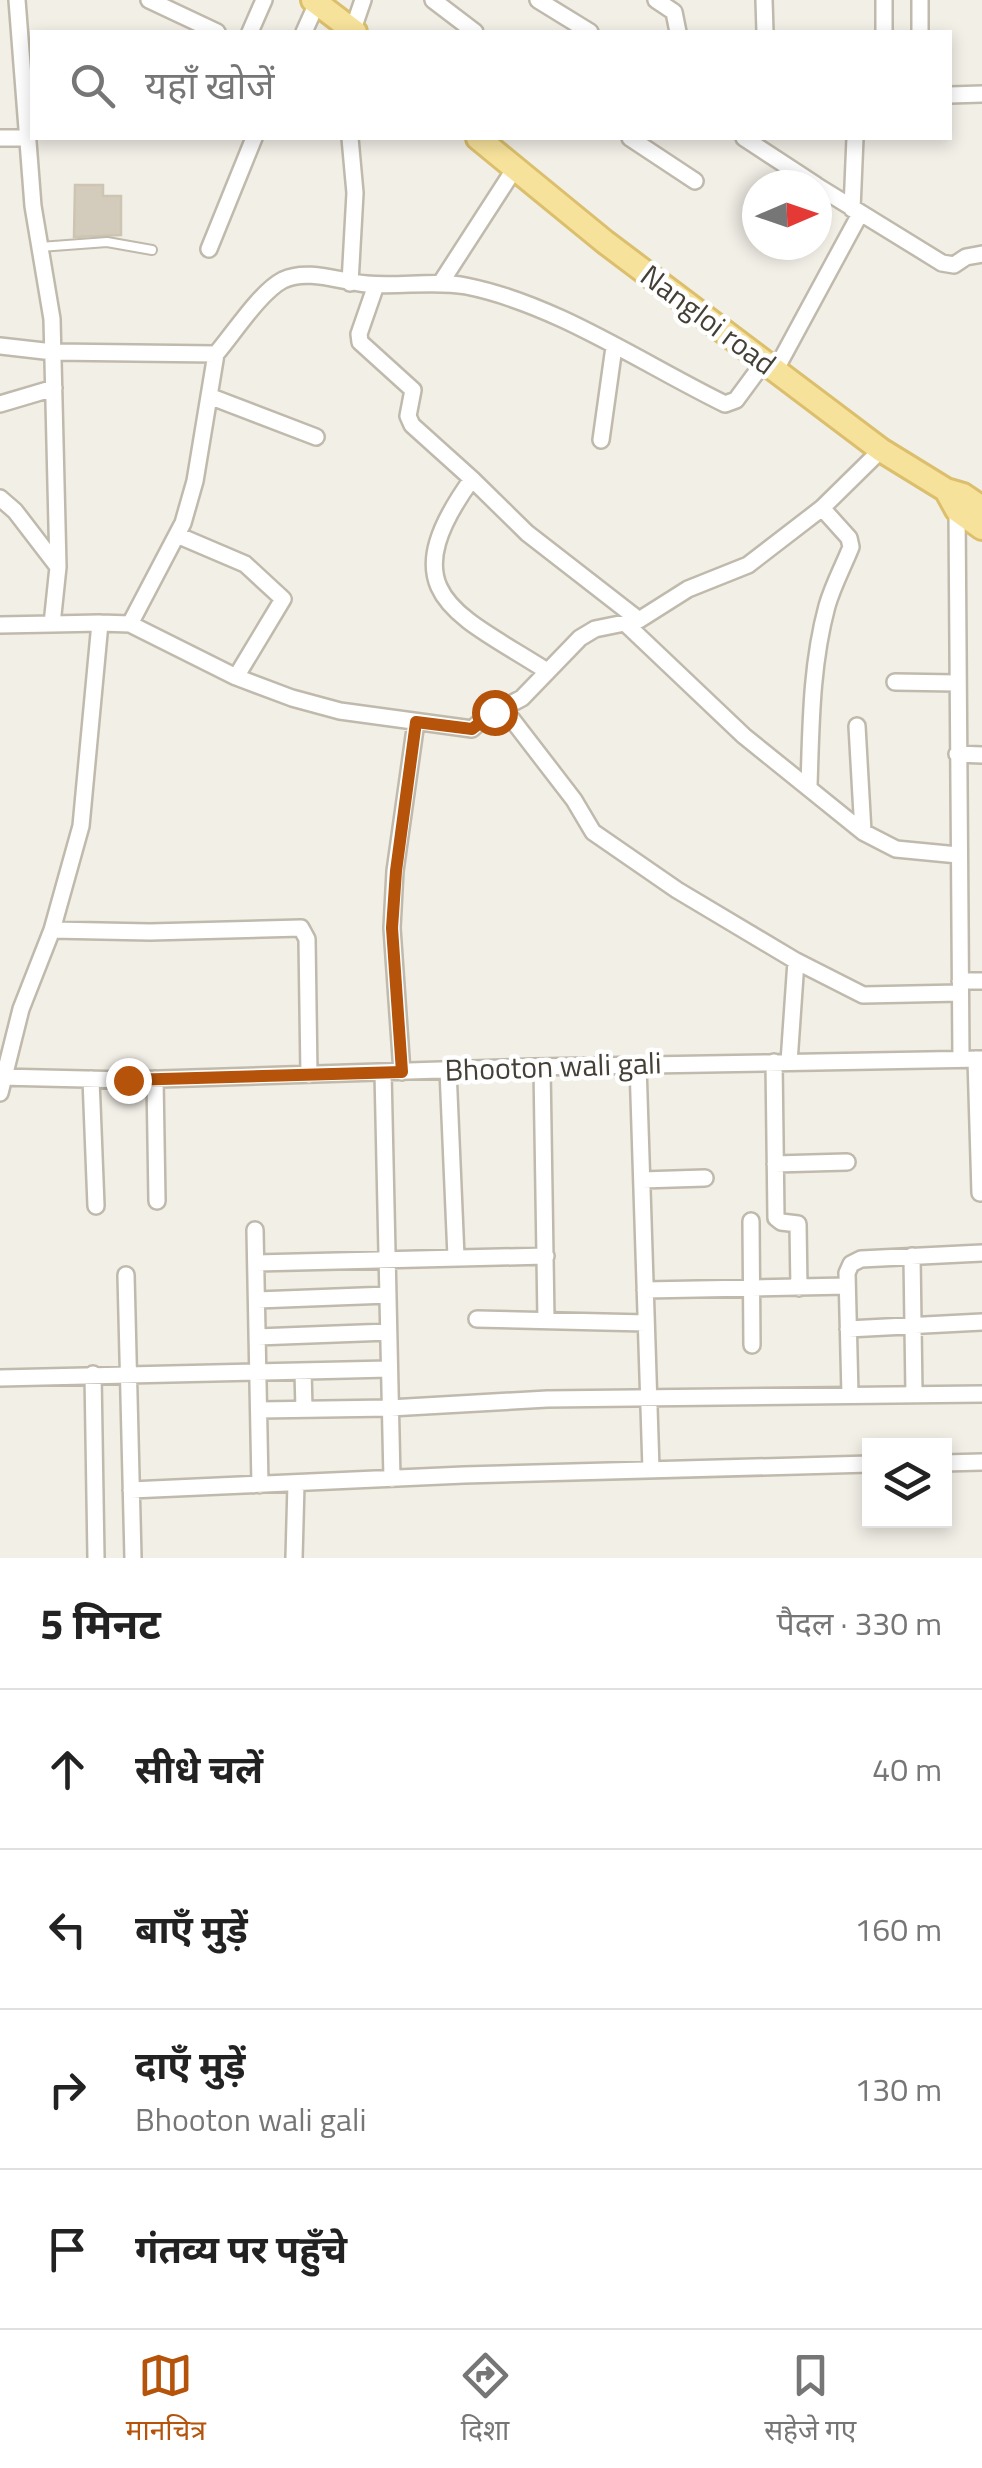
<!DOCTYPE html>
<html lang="hi">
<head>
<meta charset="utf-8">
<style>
	:root { --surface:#fff; --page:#f6f6f6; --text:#222; --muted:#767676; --line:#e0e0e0; --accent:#b45309 }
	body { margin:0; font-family:"Titillium Web","Noto Sans Devanagari",sans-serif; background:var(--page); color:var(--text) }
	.controls { position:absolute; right:30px; bottom:30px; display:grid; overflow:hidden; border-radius:0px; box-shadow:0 5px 15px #0003 }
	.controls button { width:90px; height:90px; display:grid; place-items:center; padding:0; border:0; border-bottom:2px solid var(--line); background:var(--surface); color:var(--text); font:50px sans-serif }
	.compass { position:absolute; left:742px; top:170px; width:90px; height:90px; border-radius:50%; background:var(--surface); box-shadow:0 5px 15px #0003; rotate:88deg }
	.stop { position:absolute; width:30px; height:30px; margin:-22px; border:8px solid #b45309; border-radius:50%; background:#fff }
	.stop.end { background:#b45309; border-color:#fff; box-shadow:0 2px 10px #0008 }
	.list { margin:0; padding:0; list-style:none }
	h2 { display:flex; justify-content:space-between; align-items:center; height:130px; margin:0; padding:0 40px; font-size:42px }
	h2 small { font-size:32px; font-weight:400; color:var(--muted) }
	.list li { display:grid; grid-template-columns:65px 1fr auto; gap:30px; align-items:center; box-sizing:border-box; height:160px; padding:0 40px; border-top:2px solid var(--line) }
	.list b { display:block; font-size:38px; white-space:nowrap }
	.list p { margin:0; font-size:32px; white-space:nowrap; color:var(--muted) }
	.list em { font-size:32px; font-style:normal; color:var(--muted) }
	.icon { flex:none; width:55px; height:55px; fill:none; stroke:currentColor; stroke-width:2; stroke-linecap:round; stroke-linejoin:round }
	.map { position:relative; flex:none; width:982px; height:1558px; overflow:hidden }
	.search { position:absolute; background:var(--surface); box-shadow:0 5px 15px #0003; left:30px; right:30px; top:30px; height:110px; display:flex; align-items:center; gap:25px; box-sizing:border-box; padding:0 35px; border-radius:0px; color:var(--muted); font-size:38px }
	.sheet { height:770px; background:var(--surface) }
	nav { display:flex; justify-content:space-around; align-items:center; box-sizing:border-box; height:140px; border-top:2px solid var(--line); background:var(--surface); font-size:28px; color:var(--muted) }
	nav a { display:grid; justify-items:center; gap:5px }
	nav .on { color:var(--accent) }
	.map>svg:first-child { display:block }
</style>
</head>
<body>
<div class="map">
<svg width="982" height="1558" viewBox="0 0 982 1558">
	<rect width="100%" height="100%" fill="#f2efe7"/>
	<!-- building -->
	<path fill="#d3ccbd" stroke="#cdc4b1" stroke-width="2.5" d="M75,185h28v11h18v39l-47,2z"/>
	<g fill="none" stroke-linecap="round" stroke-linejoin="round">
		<defs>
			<path id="lane" d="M40,247l67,-5 45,8"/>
			<path id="street" d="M149,0l68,32
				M433,0l42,32
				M538,0l52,32
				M656,0l18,12 4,20
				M764,0l1,32
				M884,0v32
				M920,0v32
				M250,32l14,-32
				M304,32l13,-29
				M352,32l11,-32
				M950,95l32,-1
				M0,138h27
				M350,138l5,55 -5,90
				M630,138l65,43
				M744,138l72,47
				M817,186l125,77 12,2 12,-8 16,-3
				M852,209l3,-71
				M209,249l45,-111
				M440,284l75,-116
				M376,285l-17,49 1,8 53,48 -5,26 4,9 60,54
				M0,346l53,6 163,2c18,-21 44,-62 67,-74 25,-12 58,2 84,4 33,3 67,-4 99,2 90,18 177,78 259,118l11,-4 28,-38
				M775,371l85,-157
				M209,396l107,41
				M0,404l54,-16
				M601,440l13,-93
				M0,498l15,13 43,56
				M960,504l-3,6 4,549
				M177,535l68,29 38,35 -47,78
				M100,623l30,1 106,53 56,21 48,13 132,18 12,-11 38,-20 58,-60 15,-9 44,-9 49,-31 60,-24 74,-57 59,-58
				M625,623l119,113 119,96 33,17 62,6
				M130,624l53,-101 12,-42 21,-127
				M0,625l52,-1
				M547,671c-91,-58 -158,-77 -75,-192l55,54 112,87
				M895,682l61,1
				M504,709l70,91 19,32 84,58 119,71 67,34 97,-2
				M857,726l6,106
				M957,754l25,1
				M809,786c2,-61 2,-121 18,-180 6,-21 16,-39 24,-59l-2,-9 -27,-30
				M52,930l98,2 151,-4 6,11 2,136
				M960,981h22
				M976,1059l4,134
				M774,1062l2,156 5,4 17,2 1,64
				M789,1062l7,-101
				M638,1065l13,404
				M542,1067l4,253
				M448,1070l8,187
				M383,1072l9,407
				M402,1072l-10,-144 3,-57 21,-149
				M0,1077l128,3 406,-13 448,-8
				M91,1079l5,127
				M155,1079l2,122
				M0,1093l21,-84 31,-79 29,-104 19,-203 -48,1 6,-57 -6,-248 -19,-113 -16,-206
				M775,1164l72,-2
				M642,1180l63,-2
				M751,1221l1,124
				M255,1230l5,255
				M912,1256l2,138
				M256,1263l290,-7
				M126,1275l7,283
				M645,1290l202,-4
				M257,1300l131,-5
				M477,1319l169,4
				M848,1329l134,-7
				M257,1337l131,-5
				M303,1371l1,38
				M93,1374l3,184
				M0,1378l389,-9
				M850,1395l-3,-122 4,-9 10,-5 121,-6
				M259,1410l131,-2 157,-9 435,-5
				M944,1463l38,-1
				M131,1490l333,-15 406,-11
				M294,1558l2,-74"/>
			<path id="primary" d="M313,0l42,32
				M478,138l127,104 276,208 65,40 17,5 19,13
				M946,490l11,20 25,18"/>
		</defs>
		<!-- lane casing -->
		<use href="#lane" stroke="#c0baad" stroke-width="12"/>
		<!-- street casing -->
		<use href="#street" stroke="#c0baad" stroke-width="20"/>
		<!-- primary casing -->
		<use href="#primary" stroke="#dbbf6c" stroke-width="28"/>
		<!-- lane -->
		<use href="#lane" stroke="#fff" stroke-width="8"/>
		<!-- street -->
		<use href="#street" stroke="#fff" stroke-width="15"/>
		<!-- primary -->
		<use href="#primary" stroke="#f7e29b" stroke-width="22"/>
	</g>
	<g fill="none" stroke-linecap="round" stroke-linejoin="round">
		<!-- route -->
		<path stroke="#b45309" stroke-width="12" d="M128,1080l274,-8 -10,-144 4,-57 20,-149 56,7 22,-17"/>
	</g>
	<g text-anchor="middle" stroke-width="9" stroke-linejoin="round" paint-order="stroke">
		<!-- street labels -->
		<g font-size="30" fill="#454037" stroke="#fff">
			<text transform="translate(708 320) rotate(37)" y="10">Nangloi road</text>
			<text transform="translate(553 1067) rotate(-2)" y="10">Bhooton wali gali</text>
		</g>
	</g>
</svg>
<div class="controls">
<button><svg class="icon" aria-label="layers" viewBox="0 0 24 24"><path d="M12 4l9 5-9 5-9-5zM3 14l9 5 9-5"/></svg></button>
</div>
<svg class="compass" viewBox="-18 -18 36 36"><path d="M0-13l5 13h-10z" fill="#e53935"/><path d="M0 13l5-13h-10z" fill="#767676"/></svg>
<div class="stop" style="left:494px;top:712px"></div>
<div class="stop end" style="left:128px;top:1080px"></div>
<div class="search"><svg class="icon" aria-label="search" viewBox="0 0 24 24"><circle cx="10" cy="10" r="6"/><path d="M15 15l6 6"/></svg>यहाँ खोजें</div>
</div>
<section class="sheet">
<h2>5 मिनट<small>पैदल · 330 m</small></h2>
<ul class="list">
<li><svg class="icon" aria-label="ahead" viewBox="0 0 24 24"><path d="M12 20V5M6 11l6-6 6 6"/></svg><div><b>सीधे चलें</b></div><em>40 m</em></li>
<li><svg class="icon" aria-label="left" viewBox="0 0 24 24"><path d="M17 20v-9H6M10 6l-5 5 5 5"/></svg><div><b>बाएँ मुड़ें</b></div><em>160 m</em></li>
<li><svg class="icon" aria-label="right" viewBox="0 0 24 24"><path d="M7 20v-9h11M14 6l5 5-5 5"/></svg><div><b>दाएँ मुड़ें</b><p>Bhooton wali gali</p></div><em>130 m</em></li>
<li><svg class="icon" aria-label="arrive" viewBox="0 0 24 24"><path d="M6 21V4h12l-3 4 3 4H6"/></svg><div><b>गंतव्य पर पहुँचे</b></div></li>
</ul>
</section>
<nav>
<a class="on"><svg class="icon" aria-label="map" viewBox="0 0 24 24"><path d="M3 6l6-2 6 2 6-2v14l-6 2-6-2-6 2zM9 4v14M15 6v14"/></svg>मानचित्र</a>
<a><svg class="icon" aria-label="directions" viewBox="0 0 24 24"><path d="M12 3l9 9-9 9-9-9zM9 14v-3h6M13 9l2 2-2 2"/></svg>दिशा</a>
<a><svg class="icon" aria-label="saved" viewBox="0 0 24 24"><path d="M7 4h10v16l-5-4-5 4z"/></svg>सहेजे गए</a>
</nav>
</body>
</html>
